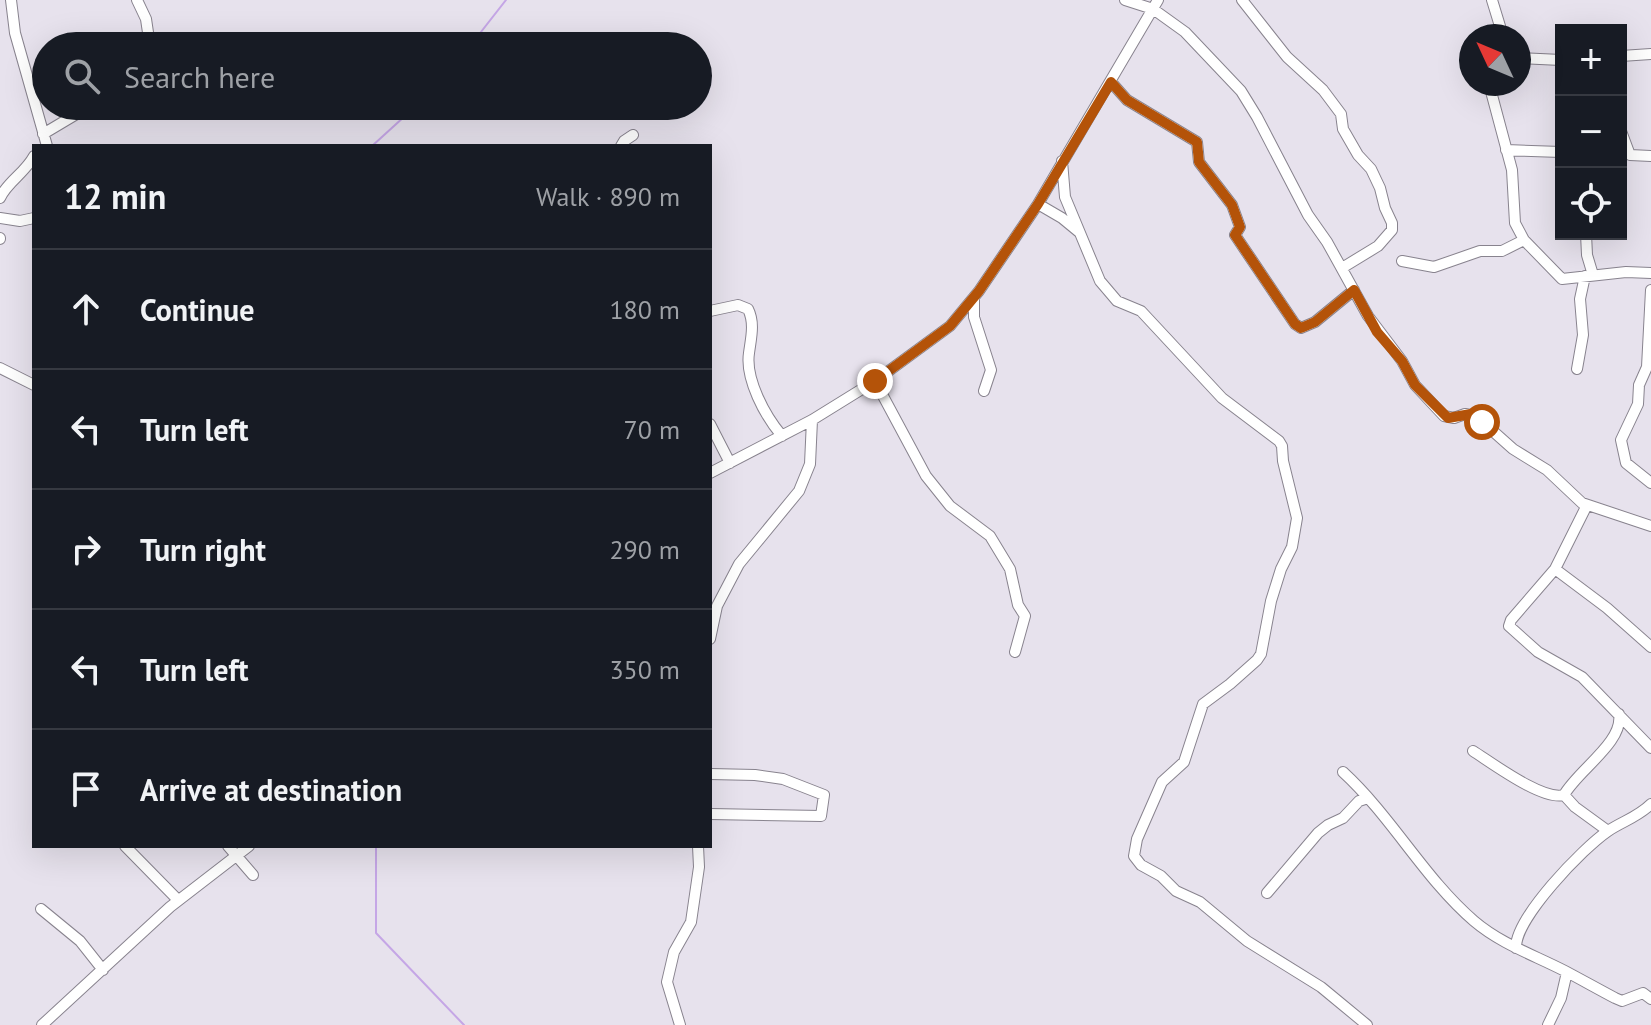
<!DOCTYPE html>
<html lang="en">
<head>
<meta charset="utf-8">
<style>
	:root { --surface:#171b24; --page:#20242c; --text:#f1f3f6; --muted:#9ea1a6; --line:#363941 }
	body { margin:0; font-family:"PT Sans",sans-serif; background:var(--page); color:var(--text) }
	.controls { position:absolute; right:24px; top:24px; display:grid; overflow:hidden; border-radius:0px; box-shadow:0 8px 32px #0002 }
	.controls button { width:72px; height:72px; display:grid; place-items:center; padding:0; border:0; border-bottom:2px solid var(--line); background:var(--surface); color:var(--text); font:40px sans-serif }
	.compass { position:absolute; left:1459px; top:24px; width:72px; height:72px; border-radius:50%; background:var(--surface); box-shadow:0 8px 32px #0002; rotate:314deg }
	.stop { position:absolute; width:24px; height:24px; margin:-18px; border:6px solid #b45309; border-radius:50%; background:#fff }
	.stop.end { background:#b45309; border-color:#fff; box-shadow:0 2px 8px #0008 }
	.list { margin:0; padding:0; list-style:none }
	h2 { display:flex; justify-content:space-between; align-items:center; height:104px; margin:0; padding:0 32px; font-size:34px }
	h2 small { font-size:26px; font-weight:400; color:var(--muted) }
	.list li { display:grid; grid-template-columns:52px 1fr auto; gap:24px; align-items:center; box-sizing:border-box; height:120px; padding:0 32px; border-top:2px solid var(--line) }
	.list b { display:block; font-size:30px; white-space:nowrap }
	.list em { font-size:26px; font-style:normal; color:var(--muted) }
	.icon { flex:none; width:44px; height:44px; fill:none; stroke:currentColor; stroke-width:2; stroke-linecap:round; stroke-linejoin:round }
	.map { position:relative; flex:none; width:1651px; height:1025px; overflow:hidden }
	.search { position:absolute; background:var(--surface); box-shadow:0 8px 32px #0002; left:32px; top:32px; width:680px; height:88px; display:flex; align-items:center; gap:20px; box-sizing:border-box; padding:0 28px; border-radius:44px; color:var(--muted); font-size:30px }
	.panel { position:absolute; background:var(--surface); box-shadow:0 8px 32px #0002; left:32px; top:144px; width:680px; height:704px; border-radius:0px }
	.map>svg:first-child { display:block }
</style>
</head>
<body>
<div class="map">
<svg width="1651" height="1025" viewBox="0 0 1651 1025">
	<rect width="100%" height="100%" fill="#e7e2ed"/>
	<g fill="none" stroke-linecap="round" stroke-linejoin="round">
		<!-- stream -->
		<path stroke="#c5a6e6" stroke-width="2" d="M470,46l36,-46
			M372,146l44,-40
			M376,846v87l88,92"/>
		<defs>
			<path id="minor" d="M11,0l4,33 32,113
				M137,0l9,19 4,27
				M1125,0l28,9 32,23 56,59 16,26 51,98 19,27 41,74 34,45 13,24 29,31 10,2 11,-4 11,2 37,33 34,21 35,33 69,23
				M1242,0l45,57 36,33 18,24 2,15 15,26 13,14 9,19 5,20 7,15v7l-14,16 -36,22
				M1492,0l11,36
				M1621,56l30,-2
				M1519,58l42,2
				M1111,82l16,18 70,42 2,20 33,43 8,22 -5,8 60,89 6,4 14,-6 39,-32
				M1489,84l23,86 3,53 9,17 38,39 64,-7 25,1
				M1621,131l9,24 21,1
				M43,134l47,-28
				M621,146l3,-5 9,-6
				M1506,150l55,2
				M1062,161l3,36 35,84 17,20 24,10 81,87 57,43 3,5 1,15 14,57 -5,29 -11,22 -10,32 -10,53 -4,6 -27,24 -27,20 -19,58 -22,20 -25,57 -3,17 7,9 20,11 15,15 24,11 47,39 74,46 46,38
				M0,198c7,-16 25,-25 34,-42
				M1038,204l24,14 17,14
				M0,218l20,3 14,-3
				M1586,234l1,21 6,20
				M0,238v1
				M1402,261l32,6 46,-16h22l22,-11
				M1651,290l-4,77 -8,18 -1,19 -17,36 5,23 25,20
				M974,297v20l17,53 -7,21
				M710,311l28,-6 10,4c7,14 3,29 1,44 -4,26 16,63 33,83
				M0,368l34,17
				M1577,369l6,-34 -3,-36 5,-23
				M875,381l51,95 24,30 40,30 20,33 8,36 7,11 -10,36
				M710,424l20,39
				M710,473l102,-53 63,-39 75,-55 29,-35 59,-87 120,-204
				M1587,505l-32,64 -44,51 -2,6 29,26 44,25 69,71
				M1555,569l52,39 44,39
				M710,639l7,-33 22,-42 60,-73 11,-27 2,-44
				M1473,751c19,12 70,50 91,44
				M1343,772c49,45 81,106 131,149 27,23 60,34 91,50 17,9 33,18 50,27l7,3 21,-8 8,6
				M710,774l45,1 28,4 41,16 -3,21 -111,-2
				M1608,831l-33,-24 -11,-12c14,-25 60,-53 55,-81
				M125,846l53,54
				M228,846l25,29
				M1267,893l51,-60 10,-8 15,-7 16,-17 9,-3
				M41,909l39,32 23,29
				M1516,948c-1,-30 67,-100 92,-117 15,-10 30,-14 43,-27
				M42,1025l128,-118 79,-61
				M680,1025l-13,-43 7,-30 17,-30 8,-55 -1,-21
				M1548,1025l13,-27 6,-26"/>
		</defs>
		<!-- minor casing -->
		<use href="#minor" stroke="#88838e" stroke-width="12"/>
		<!-- minor -->
		<use href="#minor" stroke="#fff" stroke-width="10"/>
	</g>
	<g fill="none" stroke-linecap="round" stroke-linejoin="round">
		<!-- route -->
		<path stroke="#b45309" stroke-width="10" d="M875,381l75,-55 29,-35 59,-87 73,-122 16,18 70,42 2,20 33,43 8,22 -5,8 60,89 6,4 14,-6 39,-32 23,42 25,29 13,24 33,33 23,-4 11,8"/>
	</g>
</svg>
<div class="controls">
<button>+</button>
<button>−</button>
<button><svg class="icon" aria-label="locate" viewBox="0 0 24 24"><circle cx="12" cy="12" r="6"/><path d="M12 2v4M12 18v4M2 12h4M18 12h4"/></svg></button>
</div>
<svg class="compass" viewBox="-18 -18 36 36"><path d="M0-13l5 13h-10z" fill="#e53935"/><path d="M0 13l5-13h-10z" fill="#9ea1a6"/></svg>
<div class="stop" style="left:1482px;top:422px"></div>
<div class="stop end" style="left:875px;top:381px"></div>
<div class="search"><svg class="icon" aria-label="search" viewBox="0 0 24 24"><circle cx="10" cy="10" r="6"/><path d="M15 15l6 6"/></svg>Search here</div>
<section class="panel">
<h2>12 min<small>Walk · 890 m</small></h2>
<ul class="list">
<li><svg class="icon" aria-label="ahead" viewBox="0 0 24 24"><path d="M12 20V5M6 11l6-6 6 6"/></svg><div><b>Continue</b></div><em>180 m</em></li>
<li><svg class="icon" aria-label="left" viewBox="0 0 24 24"><path d="M17 20v-9H6M10 6l-5 5 5 5"/></svg><div><b>Turn left</b></div><em>70 m</em></li>
<li><svg class="icon" aria-label="right" viewBox="0 0 24 24"><path d="M7 20v-9h11M14 6l5 5-5 5"/></svg><div><b>Turn right</b></div><em>290 m</em></li>
<li><svg class="icon" aria-label="left" viewBox="0 0 24 24"><path d="M17 20v-9H6M10 6l-5 5 5 5"/></svg><div><b>Turn left</b></div><em>350 m</em></li>
<li><svg class="icon" aria-label="arrive" viewBox="0 0 24 24"><path d="M6 21V4h12l-3 4 3 4H6"/></svg><div><b>Arrive at destination</b></div></li>
</ul>
</section>
</div>
</body>
</html>
